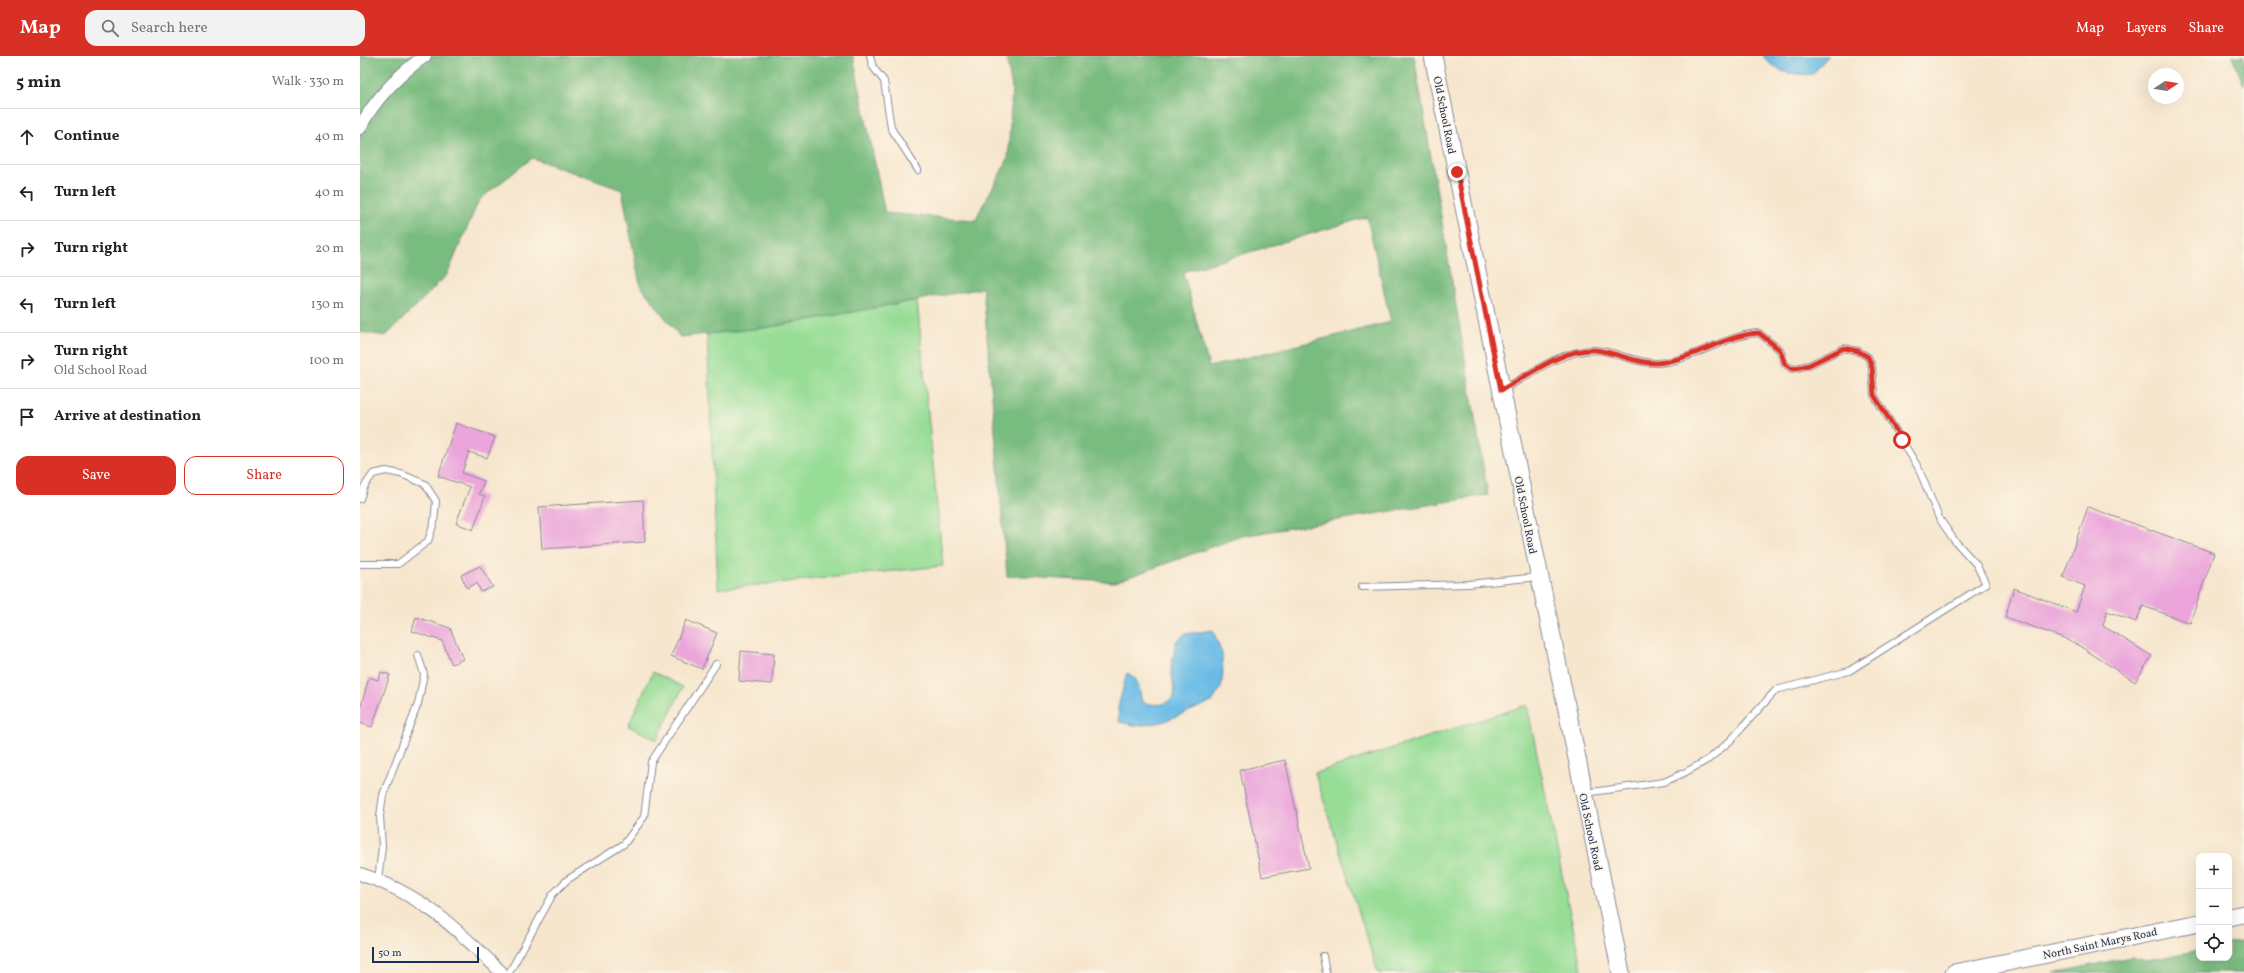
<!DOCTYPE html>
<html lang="en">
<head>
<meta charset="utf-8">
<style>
	:root { --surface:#fff; --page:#f2f2f2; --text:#222; --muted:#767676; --line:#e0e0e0; --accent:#d93025 }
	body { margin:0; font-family:Vollkorn,serif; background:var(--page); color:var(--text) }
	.controls { position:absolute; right:12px; bottom:12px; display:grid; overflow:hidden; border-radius:8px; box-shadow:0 4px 16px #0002 }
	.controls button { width:36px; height:36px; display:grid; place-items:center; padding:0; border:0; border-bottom:1px solid var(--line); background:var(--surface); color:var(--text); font:20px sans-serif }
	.compass { position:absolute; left:1788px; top:12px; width:36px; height:36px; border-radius:50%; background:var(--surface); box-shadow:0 4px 16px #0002; rotate:78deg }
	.scale { position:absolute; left:12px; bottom:10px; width:107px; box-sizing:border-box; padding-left:4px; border:2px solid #1b2f5e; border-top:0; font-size:11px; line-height:14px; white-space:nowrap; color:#1b2f5e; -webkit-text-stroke:3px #fcf5e5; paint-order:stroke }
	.stop { position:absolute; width:12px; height:12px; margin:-9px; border:3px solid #d93025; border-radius:50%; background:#fff }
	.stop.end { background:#d93025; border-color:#fff; box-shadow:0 1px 4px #0008 }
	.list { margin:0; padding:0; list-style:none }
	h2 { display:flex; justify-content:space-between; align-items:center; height:52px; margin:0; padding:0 16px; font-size:17px }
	h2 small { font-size:13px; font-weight:400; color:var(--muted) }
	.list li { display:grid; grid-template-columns:26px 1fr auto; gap:12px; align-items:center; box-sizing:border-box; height:56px; padding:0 16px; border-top:1px solid var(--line) }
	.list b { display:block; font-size:15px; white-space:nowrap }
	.list p { margin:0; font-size:13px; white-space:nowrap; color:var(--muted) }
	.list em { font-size:13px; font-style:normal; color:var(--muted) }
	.actions { display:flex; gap:8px; padding:12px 16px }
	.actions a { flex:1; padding:9px 0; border:1px solid var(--accent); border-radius:12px; text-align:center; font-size:14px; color:var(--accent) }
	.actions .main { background:var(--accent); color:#fff }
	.icon { flex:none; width:22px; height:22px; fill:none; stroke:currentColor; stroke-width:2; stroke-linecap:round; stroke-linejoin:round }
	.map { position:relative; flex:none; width:1884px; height:917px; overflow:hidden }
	header { display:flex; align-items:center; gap:24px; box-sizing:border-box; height:56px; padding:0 20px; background:var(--accent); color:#fff }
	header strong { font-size:19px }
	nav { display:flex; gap:22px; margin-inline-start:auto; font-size:14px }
	.search { width:280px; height:36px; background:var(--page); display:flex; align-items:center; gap:10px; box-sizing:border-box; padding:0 14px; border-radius:12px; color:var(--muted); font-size:15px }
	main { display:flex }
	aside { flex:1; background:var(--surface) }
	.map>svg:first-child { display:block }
</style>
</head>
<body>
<header>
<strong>Map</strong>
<div class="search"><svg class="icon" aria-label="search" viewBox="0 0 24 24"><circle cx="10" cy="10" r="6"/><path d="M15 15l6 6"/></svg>Search here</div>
<nav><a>Map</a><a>Layers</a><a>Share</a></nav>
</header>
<main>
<aside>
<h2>5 min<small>Walk · 330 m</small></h2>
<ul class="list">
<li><svg class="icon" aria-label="ahead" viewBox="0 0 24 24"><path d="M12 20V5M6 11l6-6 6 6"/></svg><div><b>Continue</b></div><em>40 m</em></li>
<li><svg class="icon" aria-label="left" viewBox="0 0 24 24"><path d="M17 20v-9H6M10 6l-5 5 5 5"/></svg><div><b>Turn left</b></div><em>40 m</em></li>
<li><svg class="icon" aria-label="right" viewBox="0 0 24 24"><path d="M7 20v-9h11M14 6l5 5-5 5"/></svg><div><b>Turn right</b></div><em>20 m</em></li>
<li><svg class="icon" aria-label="left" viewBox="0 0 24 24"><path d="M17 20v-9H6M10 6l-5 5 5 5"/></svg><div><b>Turn left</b></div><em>130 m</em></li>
<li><svg class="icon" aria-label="right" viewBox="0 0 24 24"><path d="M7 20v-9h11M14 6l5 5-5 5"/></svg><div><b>Turn right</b><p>Old School Road</p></div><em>100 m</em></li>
<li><svg class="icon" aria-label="arrive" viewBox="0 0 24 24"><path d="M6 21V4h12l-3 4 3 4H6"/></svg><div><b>Arrive at destination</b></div></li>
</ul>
<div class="actions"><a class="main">Save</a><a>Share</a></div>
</aside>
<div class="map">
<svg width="1884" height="917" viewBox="0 0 1884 917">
	<rect width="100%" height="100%" fill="#fcf5e5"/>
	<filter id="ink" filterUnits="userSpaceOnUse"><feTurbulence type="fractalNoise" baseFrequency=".025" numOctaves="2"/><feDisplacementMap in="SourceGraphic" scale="8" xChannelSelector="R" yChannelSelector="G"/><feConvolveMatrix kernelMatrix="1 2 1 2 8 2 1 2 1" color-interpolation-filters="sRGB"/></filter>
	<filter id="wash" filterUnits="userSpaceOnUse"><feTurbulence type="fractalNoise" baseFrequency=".012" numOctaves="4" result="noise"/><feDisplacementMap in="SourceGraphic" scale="16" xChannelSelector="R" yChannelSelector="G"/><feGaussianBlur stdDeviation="0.9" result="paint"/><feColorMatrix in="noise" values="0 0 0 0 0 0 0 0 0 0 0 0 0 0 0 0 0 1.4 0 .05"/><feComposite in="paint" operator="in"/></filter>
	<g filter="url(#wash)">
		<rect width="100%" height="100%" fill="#f7e6ce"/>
		<!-- green -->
		<path fill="#97dd96" stroke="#59867a" d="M557,244l26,266 -225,23 -11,-255 63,-7z
			M293,616l30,15 -26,53 -29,-14z
			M1167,649l55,266 -8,2h-196l-63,-200z"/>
		<!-- forest -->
		<path fill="#79bc7f" stroke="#4a766e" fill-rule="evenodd" d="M0,0h493l32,157 90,7 33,-61 4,-71 -6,-32h408l74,439 -246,41 -127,46 -108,-6 -24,-288 -213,39 -90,10 -40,-52 -18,-95 -90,-32 -53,42 -32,75 -61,61 -26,-4zM1007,161l24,105 -182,45 -26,-95z
			M1872,0h12v29z
			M1884,885v32h-190l77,-16 16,4 52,-11v8h30v-14z"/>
		<!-- water -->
		<path fill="#6bbce6" stroke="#4376a2" d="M1403,0h65l-15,18c-23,1 -35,0 -50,-18z
			M853,574l9,24 1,19 -2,15 -9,14 -50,20 -24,4 -19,-4 -1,-15 9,-34c13,5 12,17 15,29 14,4 25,5 33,-8l-4,-25 5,-28 9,-7z"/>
		<g id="blocks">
			<!-- building -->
			<path fill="#eba5db" d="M96,367l39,14 -8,21 -18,-6 -7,21 22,8 -5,13 6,2 -12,34 -17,-7 14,-36 -32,-11z
				M283,444l2,42 -103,7 -3,-42z
				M1728,451l126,46 -24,70 -47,-17 -7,16 -29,-11 -4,15 49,30 -17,26 -63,-41 -67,-24 9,-29 62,24 9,-26 -22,-9z
				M120,510l13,21 -12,5 -4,-9 -10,5 -6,-13z
				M56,561l34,11 13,31 -11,5 -10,-23 -30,-10z
				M326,564l31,13 -15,36 -31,-13z
				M381,595l33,3 -2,30 -33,-3z
				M21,616l9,3 -18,52 -12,-4v-13l9,-33 9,3z
				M925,704l24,108 -47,9 -22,-107z"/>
		</g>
	</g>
	<g filter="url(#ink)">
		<use href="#blocks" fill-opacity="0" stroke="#898a96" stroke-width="1"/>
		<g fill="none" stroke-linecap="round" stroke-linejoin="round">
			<defs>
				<path id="lane" d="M510,0l3,11 11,14 7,47 27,42
					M1142,334c29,-16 57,-39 92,-40 19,0 41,14 63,13 36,-2 67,-28 102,-30l21,17 5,14 7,5 17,-4 35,-17 14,3 10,6 4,10 2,28 44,72 21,51 15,22 22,24 10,20 -137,87 -73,19 -45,50 -22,19 -23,13 -22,10 -79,11
					M0,443l4,-12 9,-13 13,-3 15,3 24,10 11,17 -2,22 -6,18 -30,23h-38
					M1002,531l106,-3 70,-7
					M18,824l4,-33 -2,-31 3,-21 35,-91 6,-30 -6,-19
					M963,900l3,17
					M149,917l44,-79 14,-14 57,-36 20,-27 7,-55 65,-98"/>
				<path id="street" d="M0,72c13,-27 40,-55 65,-72
					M0,818c62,20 97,55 142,99"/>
				<path id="secondary" d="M1073,0l188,917
					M1869,861l15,-3
					M1594,917l245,-50"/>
			</defs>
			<!-- lane casing -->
			<use href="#lane" stroke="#898a96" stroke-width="8"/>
			<!-- street casing -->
			<use href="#street" stroke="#898a96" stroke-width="14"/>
			<!-- secondary casing -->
			<use href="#secondary" stroke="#898a96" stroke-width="19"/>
			<!-- lane -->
			<use href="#lane" stroke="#fff" stroke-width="6"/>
			<!-- street -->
			<use href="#street" stroke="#fff" stroke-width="12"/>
			<!-- secondary -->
			<use href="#secondary" stroke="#fff" stroke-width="17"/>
		</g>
	</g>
	<g fill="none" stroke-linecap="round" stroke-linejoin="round" filter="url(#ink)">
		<!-- route -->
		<path stroke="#d93025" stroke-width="5" d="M1097,116l44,218c27,-14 61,-42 94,-40 21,2 41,14 62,13 36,-3 67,-28 102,-30l21,17 5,14 7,5 17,-4 35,-17 14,3 10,6 4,10 2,28 28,45"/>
	</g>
	<g text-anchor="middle" stroke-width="3" stroke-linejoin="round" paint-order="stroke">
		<!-- street labels -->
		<g font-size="11" fill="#1b2f5e" stroke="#fcf5e5">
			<text transform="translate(1085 59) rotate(79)" y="4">Old School Road</text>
			<text transform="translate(1166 459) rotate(79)" y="4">Old School Road</text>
			<text transform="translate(1231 776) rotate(78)" y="4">Old School Road</text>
			<text transform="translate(1740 887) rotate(-12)" y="4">North Saint Marys Road</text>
		</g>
	</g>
</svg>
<div class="controls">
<button>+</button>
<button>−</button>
<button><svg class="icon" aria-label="locate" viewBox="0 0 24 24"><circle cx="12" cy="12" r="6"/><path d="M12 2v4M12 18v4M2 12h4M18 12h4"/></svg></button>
</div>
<svg class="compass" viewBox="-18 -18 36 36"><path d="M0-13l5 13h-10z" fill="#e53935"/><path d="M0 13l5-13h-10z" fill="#767676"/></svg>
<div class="scale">50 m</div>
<div class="stop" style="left:1542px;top:384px"></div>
<div class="stop end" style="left:1097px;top:116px"></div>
</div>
</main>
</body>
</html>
